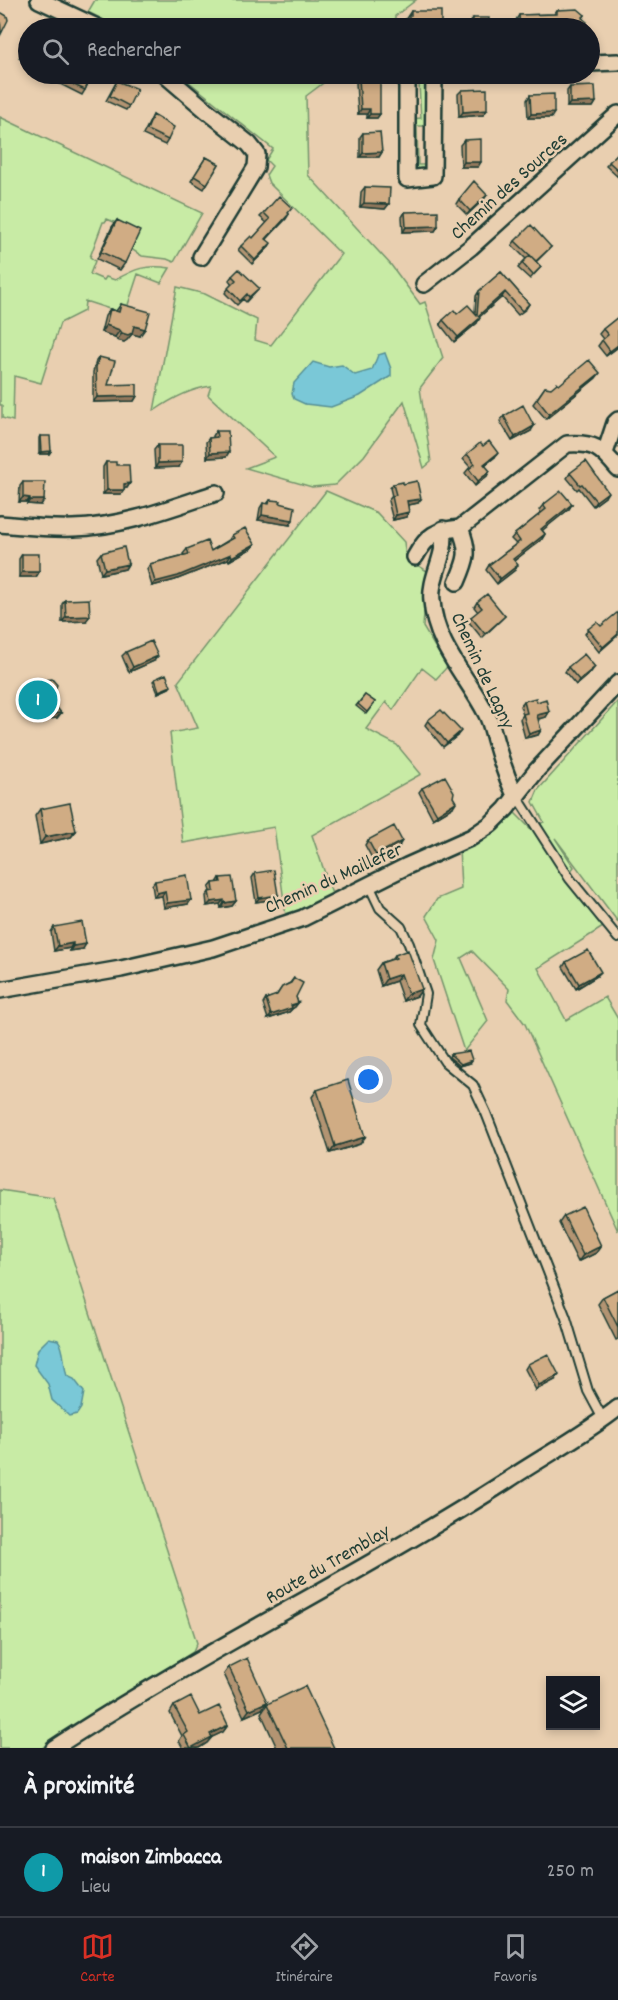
<!DOCTYPE html>
<html lang="fr">
<head>
<meta charset="utf-8">
<style>
	:root { --surface:#171b24; --page:#20242c; --text:#f1f3f6; --muted:#9ea1a6; --line:#363941; --accent:#d93025 }
	body { margin:0; font-family:Dekko,sans-serif; background:var(--page); color:var(--text) }
	.controls { position:absolute; right:18px; bottom:18px; display:grid; overflow:hidden; border-radius:0px; box-shadow:0 3px 9px #0003 }
	.controls button { width:54px; height:54px; display:grid; place-items:center; padding:0; border:0; border-bottom:2px solid var(--line); background:var(--surface); color:var(--text); font:30px sans-serif }
	.you { position:absolute; left:369px; top:1080px; width:21px; height:21px; margin:-15px; border:4px solid #fff; border-radius:50%; background:#1a73e8; box-shadow:0 0 0 9px #1a73e833 }
	.badge { display:grid; place-items:center; width:39px; height:39px; border-radius:50%; background:var(--accent); color:#fff; font-size:20px; font-weight:700 }
	.pin { position:absolute; translate:-50% -50%; border:3px solid #fff; box-shadow:0 2px 6px #0006 }
	.list { margin:0; padding:0; list-style:none }
	h2 { display:flex; justify-content:space-between; align-items:center; height:78px; margin:0; padding:0 24px; font-size:26px }
	h2 small { font-size:20px; font-weight:400; color:var(--muted) }
	.list li { display:grid; grid-template-columns:39px 1fr auto; gap:18px; align-items:center; box-sizing:border-box; height:90px; padding:0 24px; border-top:2px solid var(--line) }
	.list b { display:block; font-size:22px; white-space:nowrap }
	.list p { margin:0; font-size:20px; white-space:nowrap; color:var(--muted) }
	.list em { font-size:20px; font-style:normal; color:var(--muted) }
	.icon { flex:none; width:33px; height:33px; fill:none; stroke:currentColor; stroke-width:2; stroke-linecap:round; stroke-linejoin:round }
	.map { position:relative; flex:none; width:618px; height:1748px; overflow:hidden }
	.search { position:absolute; background:var(--surface); box-shadow:0 3px 9px #0003; left:18px; right:18px; top:18px; height:66px; display:flex; align-items:center; gap:15px; box-sizing:border-box; padding:0 21px; border-radius:33px; color:var(--muted); font-size:22px }
	.sheet { height:168px; background:var(--surface) }
	nav { display:flex; justify-content:space-around; align-items:center; box-sizing:border-box; height:84px; border-top:2px solid var(--line); background:var(--surface); font-size:16px; color:var(--muted) }
	nav a { display:grid; justify-items:center; gap:3px }
	nav .on { color:var(--accent) }
	.map>svg:first-child { display:block }
</style>
</head>
<body>
<div class="map">
<svg width="618" height="1748" viewBox="0 0 618 1748">
	<rect width="100%" height="100%" fill="#e9cfb0"/>
	<filter id="ink" filterUnits="userSpaceOnUse"><feTurbulence type="fractalNoise" baseFrequency=".0167" numOctaves="2"/><feDisplacementMap in="SourceGraphic" scale="12" xChannelSelector="R" yChannelSelector="G"/><feConvolveMatrix kernelMatrix="1 2 1 2 8 2 1 2 1" color-interpolation-filters="sRGB"/></filter>
	<g filter="url(#ink)">
		<!-- green -->
		<path fill="#c8eba5" stroke="#74946c" stroke-width="1.5" d="M95,0h321l-21,16v12h-276l-31,-16z
			M179,74h217l-62,1 -28,21 2,79 83,90 29,39 5,-2 18,56 -23,30 11,74 -7,6 -20,-67 -40,55 -29,29 -23,2 -66,-19 29,-11 -67,-62 3,-9c-21,3 -40,13 -57,25l23,-124 28,7 52,26 -2,20 16,5 70,-91 -72,-71 -3,-8 6,-9 -6,-6 7,-11z
			M418,75l7,4 2,5v42h-10l1,39h10l-4,6 -9,1 -2,-3 -2,-50 10,-1 -2,-34h-10l3,-5z
			M0,117l202,96 -28,49 -7,-3 -25,-3 -11,-7 6,-17 -30,-13 -2,3h-2l-13,35 5,4 -5,13 14,6 2,-3 9,3c20,-11 31,-16 55,-12l-9,15 -23,-9 -13,40 -40,-13 -1,10 -24,12 -19,60 -27,-7 -1,45 -11,-3v-13h-2z
			M326,491l51,22 27,29 2,16 21,13 -4,56 24,40 -11,12 -14,-11 -29,42 -7,-8 -20,27 31,16 24,29 -109,61 21,62 -47,19 -12,-89 -91,16 -13,-110 28,-5 -20,-46z
			M618,701v221l-63,-84 19,29 -9,11 38,49 -65,41 28,52 39,-23 13,22v212l-93,-207 -18,-24 2,-11 -37,-38 -11,7 27,63 -24,30 -30,-91 5,-20 -13,-24 11,-17 24,-10 -2,-41 53,-38 18,18 14,-6 -11,-20 5,-12z
			M0,1190l53,8 144,445 -4,9 -151,96h-42z"/>
		<!-- water -->
		<path fill="#7ac8d7" stroke="#569096" stroke-width="1.5" d="M385,353l6,16v7l-31,20 -29,11 -26,-3 -11,-5 -2,-5 2,-11 19,-21 16,5 13,-2 13,10 17,-5 6,-15z
			M49,1338l9,2c7,8 5,24 9,36l7,3 10,13 -3,16 -4,6 -8,2 -17,-16 -4,-16 -14,-19 4,-16z"/>
		<g fill="none" stroke-linecap="round" stroke-linejoin="round">
			<defs>
				<path id="lane" d="M516,795l54,84 48,59
					M369,885l11,23 21,19 8,17 17,50 -5,31 24,37 28,23 13,28 80,205 22,73 15,28"/>
				<path id="street" d="M39,0l60,28
					M590,63l28,-1
					M164,74l42,36 43,34 8,10 -1,13 -55,90
					M407,74v105l26,-3 1,-102
					M424,284l47,-37 147,-133
					M605,453l10,-30 3,-3
					M0,524c24,2 49,5 73,4 49,-1 98,-20 143,-35
					M443,529c5,25 -14,48 -11,72 3,44 35,75 54,112 5,9 7,20 10,30 5,18 11,35 19,52
					M415,557c12,-22 21,-27 45,-29l107,-84c27,-2 34,4 51,25
					M457,582c10,-23 13,-30 3,-54
					M0,990l121,-21 92,-21 90,-30 104,-52 65,-29 19,-13 15,-15 31,-39 81,-87
					M54,1748c147,-96 306,-173 454,-268 36,-24 76,-45 110,-72"/>
			</defs>
			<!-- lane casing -->
			<use href="#lane" stroke="#1f3d34" stroke-width="12"/>
			<!-- street casing -->
			<use href="#street" stroke="#1f3d34" stroke-width="20"/>
			<!-- lane -->
			<use href="#lane" stroke="#e9cfb0" stroke-width="8"/>
			<!-- street -->
			<use href="#street" stroke="#e9cfb0" stroke-width="15"/>
		</g>
		<!-- wall -->
		<path fill="#b39472" stroke="#1f3d34" stroke-width="1.5" d="M557,10l28,5 -2,3 -1,10h-66v-8l3,-5 35,-1z
			M411,11l30,17h-36v-8z
			M473,18l16,10h-19v-5z
			M28,37v25l-9,-4z
			M46,74h46l-7,16 -3,5 -28,-14 2,-3z
			M359,78l21,36 -3,4h-10v-4h-9l-2,-31z
			M117,81l12,25 -3,4 -20,-9z
			M570,87l26,15 -3,5h-26v-16z
			M462,90l25,20 -4,5 -24,2 -1,-23z
			M530,95l21,23h-23l-1,-18z
			M153,115l15,25 -3,5 -22,-10z
			M363,133l19,19 -3,5h-19v-20z
			M464,140l14,27h-17l-1,-22z
			M618,153v24l-12,-11z
			M206,157l13,7 -15,25 -13,-8z
			M365,187l24,17 -4,5 -25,-2 1,-15z
			M487,195l-3,4 -17,16 -11,-11 3,-5z
			M405,212l33,14 -3,5 -32,1 -1,-15z
			M264,213h24l1,1 -22,25 1,9 -16,16 -14,-14 3,-4 12,-8 14,-15 -7,-6z
			M117,220l8,43 -5,7 -23,-11 15,-32z
			M515,241l36,6 -15,15 5,5 -11,12 -12,-11 8,-9 -14,-14z
			M501,272l28,32 -3,5 -8,6 -16,-18 -23,20 -2,6 -23,19 -14,-18 3,-4 14,-6 18,-2 1,-16 3,-5z
			M232,276l27,12 -13,14 -3,-3 -6,6 -12,-12 7,-9 -3,-4z
			M121,304l19,32 -8,-2 -5,6 -3,2 -7,-2 -2,-3 -14,-5 4,-16 5,-7 6,2z
			M618,317v30l-12,9 -8,-10 5,-7 -4,-5 4,-5z
			M99,357l9,28 29,11 -3,5 -41,1v-30l3,-11z
			M596,378l-50,41 -13,-15 12,-17 6,1z
			M504,416l27,15 -19,10 -12,-20z
			M216,431l10,26 -19,1 -1,-16 3,-4h4v-2z
			M40,436l11,15 -2,3h-10v-16z
			M158,445l21,22 -24,1 -1,-18z
			M483,446l12,11 -10,8 2,11 -12,10 -10,-13 5,-6 -7,-8 4,-5z
			M106,462l10,3 14,18 -3,5h-3v2l-3,4h-18v-27z
			M570,473l35,24 -12,9 -14,-18 -2,2 -10,-12z
			M23,482l21,18 -3,5 -14,-1v-2h-8l1,-16z
			M393,484h10l15,19 -10,2 -2,12 -13,3 -5,-19 4,-5 -2,-8z
			M270,500l10,3 10,22 -32,-5 2,-12 3,-5 4,1z
			M572,504l-3,5 -27,21 3,4 -3,5 -28,22 1,9 -18,14 -11,-14 3,-5 27,-21 -5,-5 4,-5 26,-21 -2,-3 4,-5z
			M232,535l20,13 -23,13 -1,-2 -53,21 -23,6 -5,-17 3,-5 34,-9 -1,-1 4,-5 24,2 18,-11z
			M101,553l27,11 -3,5 -24,5 -4,-16z
			M22,554l17,18 -3,5h-17v-18z
			M65,600l21,21 -24,1v-18z
			M477,602l28,14 -4,4 -19,18 -14,-17 3,-4 7,-5 -4,-5z
			M588,629l30,6 -19,17 -14,-18z
			M126,652l28,9 -25,11 -7,-16z
			M568,667l23,5 -15,13 -11,-13z
			M155,679l14,9 -11,5 -5,-12z
			M43,680l8,20 10,13 -4,5 -11,1 -3,-4 -13,2 -7,-10 8,-15 6,-1z
			M365,695l10,7 -9,12 -10,-8z
			M524,701l13,1 12,10 -3,5 -8,2 3,11 -3,5 -13,3 -5,-19 3,-4 -3,-9z
			M428,720l29,16 -14,11 -18,-22z
			M422,788l31,9v10l-20,12 -14,-27z
			M40,809l36,22 -5,6 -31,7 -5,-28z
			M368,840l31,6 -26,14 -8,-15z
			M255,873l23,22 -3,4 -19,3 -4,-24z
			M220,878l16,23 -4,5 -11,2 -1,-4 -13,2 -1,-10 4,-5 -1,-3 4,-5h4z
			M155,881l36,19 -3,4 -24,4 -2,-12 -8,1 -2,-12z
			M54,927l29,22 -13,2v-3l-16,3 -3,-19z
			M395,955l27,34 -5,7 -14,5 -7,-20 -15,5 -5,-16 5,-7 11,-4z
			M566,962l31,14 -21,13 -13,-22z
			M294,978l2,19 2,6 -3,4 -3,2 -3,3 -21,7 -5,-15 3,-5 10,-3 6,-9 8,-4z
			M450,1054l20,9 -10,3 -11,-9z
			M317,1090l48,47 -5,7 -30,9 -18,-56z
			M564,1216l32,37 -18,9 -19,-39z
			M618,1289v50l-2,1 -18,-36 5,-7z
			M528,1364l27,16 -19,10 -11,-21z
			M229,1667l33,42 -18,8 -20,-43z
			M267,1704l67,44h-57l-16,-35z
			M174,1706l26,9 28,10 -5,7 -11,5 -5,6 -8,5h-16l-4,-7 3,-5 -12,-23z"/>
		<!-- shaded-wall -->
		<path fill="#92785c" stroke="#1f3d34" stroke-width="1.5" d="M542,25h30l-3,3h-29z
			M596,102l-3,5h-26l3,-4z
			M361,109h9l-3,5h-9z
			M487,110l-4,5 -24,2 4,-5z
			M554,113l-3,5h-23l3,-4z
			M370,114h10l-3,4h-10z
			M382,152l-3,5h-19l3,-4z
			M464,162h17l-3,5h-17z
			M487,195l-3,4 -17,16 3,-4z
			M364,203l25,1 -4,5 -25,-2z
			M289,214l-3,5 -23,24 3,-4z
			M438,226l-3,5 -32,1 3,-5z
			M271,243l-3,5 -16,16 3,-4z
			M505,292l-3,5 -27,24 3,-5z
			M480,318l-3,5 -23,19 4,-5z
			M106,325l14,5 -5,7 -14,-5z
			M134,326l11,3 -5,7 -8,-2 -5,6 -3,2 -7,-2 5,-7z
			M618,345v2l-12,9 4,-5z
			M600,373l-4,5 -50,41 3,-5z
			M137,396l-3,5 -41,1 4,-5z
			M534,426l-3,5 -19,10 3,-4z
			M51,451l-2,3h-10l2,-2z
			M229,452l-3,5 -19,1 3,-5z
			M498,453l-3,4 -14,11 3,-4z
			M182,462l-3,5 -24,1 3,-5z
			M490,471l-3,5 -12,10 3,-5z
			M130,483l-3,5h-7l4,-4z
			M107,490h17l-3,4h-18z
			M608,492l-3,5 -12,9 3,-5z
			M23,497l7,1 -3,4h-8z
			M421,499l-3,4 -14,3 3,-5z
			M30,500h14l-3,5 -14,-1z
			M572,504l-3,5 -31,25 3,-5z
			M409,512l-3,5 -13,3 3,-5z
			M262,515l31,5 -3,5 -32,-5z
			M545,534l-3,5 -32,25 3,-5z
			M255,544l-3,4 -23,13 3,-4z
			M231,554l-3,5 -53,21 -23,6 3,-4z
			M128,564l-3,5 -24,5 4,-5z
			M518,565l-3,5 -18,14 3,-5z
			M22,572h17l-3,5h-17z
			M90,616l-4,5 -24,1 4,-5z
			M618,634v1l-19,17 4,-5z
			M158,656l-4,5 -25,11 4,-5z
			M595,667l-4,5 -15,13 3,-5z
			M171,686l-2,2 -11,5 1,-2z
			M46,711l-3,4 -13,2 3,-4z
			M549,712l-3,5 -12,3 3,-5z
			M61,713l-4,5 -11,1 3,-5z
			M541,730l-3,5 -13,3 4,-4z
			M461,731l-4,5 -14,11 4,-4z
			M456,802l-3,5 -20,12 4,-5z
			M76,831l-5,6 -31,7 5,-7z
			M402,841l-3,5 -26,14 3,-5z
			M165,891l-3,5 -8,1 3,-4z
			M278,895l-3,4 -19,3 3,-4z
			M191,900l-3,4 -24,4 3,-5z
			M224,900l-4,4 -13,2 4,-4z
			M236,901l-4,5 -11,2 3,-5z
			M73,943l-3,5 -16,3 4,-5z
			M86,944l-3,5 -13,2 3,-5z
			M601,972l-4,4 -21,13 3,-5z
			M401,974l-5,7 -15,5 5,-7z
			M422,989l-5,7 -14,5 5,-7z
			M298,1003l-3,4 -3,2 -3,3 -21,7 3,-4z
			M472,1060l-2,3 -10,3 1,-2z
			M365,1137l-5,7 -30,9 5,-7z
			M601,1246l-5,7 -18,9 5,-7z
			M559,1375l-4,5 -19,10 3,-5z
			M267,1702l-5,7 -18,8 5,-7z
			M228,1725l-5,7 -11,5 -5,6 -8,5h-8l19,-14z"/>
		<!-- building -->
		<path fill="#d0ac84" stroke="#1f3d34" stroke-width="1.5" d="M578,9l7,6 -3,3 5,4 -6,6h-5l-4,-3h-30v3h-22l-1,-13 38,-1v-4z
			M411,11h30v17h-32v-13h2z
			M0,13h2l5,3 1,4 -7,14z
			M473,18h16v10h-16z
			M28,39v17l-6,-3z
			M58,74h34l-7,16 -28,-13z
			M359,78h21v36h-10v-5h-9z
			M117,81l20,8 -8,17 -19,-10z
			M595,86l1,16 -26,1v-16z
			M487,89v21l-24,2 -1,-22z
			M554,94v19l-23,1 -1,-19z
			M153,115l21,12 -6,13 -21,-10z
			M380,132l2,20 -19,1v-20z
			M481,139v23h-17v-22z
			M618,153v17l-9,-8z
			M206,157l13,7 -12,20 -13,-8z
			M474,181l13,14 -17,16 -11,-12z
			M365,187l25,1 -1,16 -25,-1z
			M279,196l13,12 -4,5 1,1 -23,25 5,4 -16,17 -14,-14 10,-10 2,2 17,-19 -6,-6z
			M438,211v15l-32,1 -1,-15z
			M117,220l23,11 -15,32 -24,-11z
			M531,225l20,22 -15,14 -21,-20z
			M530,255l11,12 -8,8 -11,-12z
			M239,269l20,19 -10,9 -2,-3 -7,7 -12,-13 8,-8 -4,-4z
			M501,272l28,32 -7,7 -17,-19 -27,24 2,2 -22,19 -15,-17 11,-10 3,4 11,-9 9,10 2,-24z
			M121,304l29,8 -5,17 -11,-3 -2,7 -4,2 -6,-2 -2,-3 -14,-5 4,-16 9,3z
			M618,317v28l-8,6 -8,-11 6,-5 -5,-6z
			M99,357l16,4 -7,24 29,-1v12l-40,1 -1,-30z
			M589,360l11,13 -51,41 -12,-15 8,-12 6,1 6,-5 2,2z
			M523,405l11,21 -19,11 -11,-21z
			M216,431h12l1,21 -19,1 -1,-15 8,-1z
			M40,436h10l1,15 -10,1z
			M489,441l9,12 -14,11 6,7 -12,10 -9,-12 6,-5 -8,-10 13,-11 3,3z
			M158,445h24v17l-24,1z
			M586,461l22,31 -12,9 -14,-17 -2,1 -10,-12z
			M106,462h10v3h13l1,18 -6,1v6h-17z
			M417,481l4,18 -14,2 2,11 -13,3 -4,-19 4,-1 -3,-11 10,-2v2z
			M23,482h22l-1,18h-14v-2l-7,-1z
			M561,491l11,13 -31,25 4,5 -32,25 5,6 -18,14 -11,-14 31,-24 -5,-7 31,-25 -3,-4z
			M270,500l11,1 -1,2 15,4 -2,13 -31,-5 1,-12 6,1z
			M245,528l10,16 -23,13 -1,-3 -53,22 -23,6 -5,-18 39,-10 -2,-5 20,-8 4,10 23,-13 -2,-3z
			M124,547l4,17 -23,5 -4,-16z
			M22,554h17v18h-17z
			M487,594l18,22 -20,18 -14,-17 11,-9 -5,-6z
			M89,599l1,17 -24,1 -1,-17z
			M618,612v22l-15,13 -15,-18 9,-7 4,4z
			M151,641l7,15 -25,11 -7,-15z
			M584,654l11,13 -16,13 -11,-13z
			M166,674l5,12 -12,5 -4,-12z
			M52,679l5,6 -6,15 10,13 -12,1 -3,-3 -13,2 -7,-11 5,-10 7,-2 5,-10z
			M365,695l10,7 -8,10 -9,-8z
			M536,698l1,4 9,-3 3,13 -12,3 4,15 -12,4 -6,-20 4,-1 -3,-12z
			M441,710l20,21 -14,12 -19,-23z
			M445,776l9,16 -1,5 3,5 -19,12 -15,-26z
			M70,803l6,28 -31,6 -5,-28z
			M394,826l8,15 -26,14 -8,-15z
			M274,870l4,25 -19,3 -4,-25z
			M187,875l4,25 -24,3 -2,-12 -8,2 -2,-12z
			M232,877l4,24 -12,2v-3l-13,2 -2,-10 5,-1 -1,-8 8,-1 -1,-4z
			M82,922l4,22 -13,2v-3l-15,3 -4,-19z
			M408,950l14,39 -14,5 -7,-20 -15,5 -5,-16 15,-5 -1,-3z
			M588,950l13,22 -22,12 -13,-22z
			M294,978l9,5 -7,14 2,6 -7,2 1,3 -21,7 -5,-16 11,-4 5,-8 9,-4z
			M469,1051l3,9 -11,4 -11,-10z
			M348,1080l17,57 -30,9 -18,-56z
			M583,1207l18,39 -18,9 -19,-39z
			M618,1289v38l-15,-30z
			M548,1354l11,21 -20,10 -11,-21z
			M247,1658l20,44 -18,8 -20,-43z
			M305,1686l29,62h-46l-21,-44z
			M191,1697l9,18 19,-9 9,19 -18,9 2,3 -21,11 -7,-13 4,-3 -14,-26z"/>
	</g>
	<g text-anchor="middle" stroke-width="5" stroke-linejoin="round" paint-order="stroke">
		<!-- street labels -->
		<g font-size="20" fill="#1f3d34" stroke="#e9cfb0">
			<text transform="translate(508 185) rotate(-42)" y="7">Chemin des Sources</text>
			<text transform="translate(484 670) rotate(65)" y="7">Chemin de Lagny</text>
			<text transform="translate(333 877) rotate(-24)" y="7">Chemin du Maillefer</text>
			<text transform="translate(327 1563) rotate(-30)" y="7">Route du Tremblay</text>
		</g>
	</g>
</svg>
<div class="controls">
<button><svg class="icon" aria-label="layers" viewBox="0 0 24 24"><path d="M12 4l9 5-9 5-9-5zM3 14l9 5 9-5"/></svg></button>
</div>
<div class="you"></div>
<div class="pin badge" style="left:38px;top:700px;background:#0f9aa8">1</div>
<div class="search"><svg class="icon" aria-label="search" viewBox="0 0 24 24"><circle cx="10" cy="10" r="6"/><path d="M15 15l6 6"/></svg>Rechercher</div>
</div>
<section class="sheet">
<h2>À proximité<small></small></h2>
<ul class="list">
<li><span class="badge" style="background:#0f9aa8">1</span><div><b>maison Zimbacca</b><p>Lieu</p></div><em>250 m</em></li>
</ul>
</section>
<nav>
<a class="on"><svg class="icon" aria-label="map" viewBox="0 0 24 24"><path d="M3 6l6-2 6 2 6-2v14l-6 2-6-2-6 2zM9 4v14M15 6v14"/></svg>Carte</a>
<a><svg class="icon" aria-label="directions" viewBox="0 0 24 24"><path d="M12 3l9 9-9 9-9-9zM9 14v-3h6M13 9l2 2-2 2"/></svg>Itinéraire</a>
<a><svg class="icon" aria-label="saved" viewBox="0 0 24 24"><path d="M7 4h10v16l-5-4-5 4z"/></svg>Favoris</a>
</nav>
</body>
</html>
